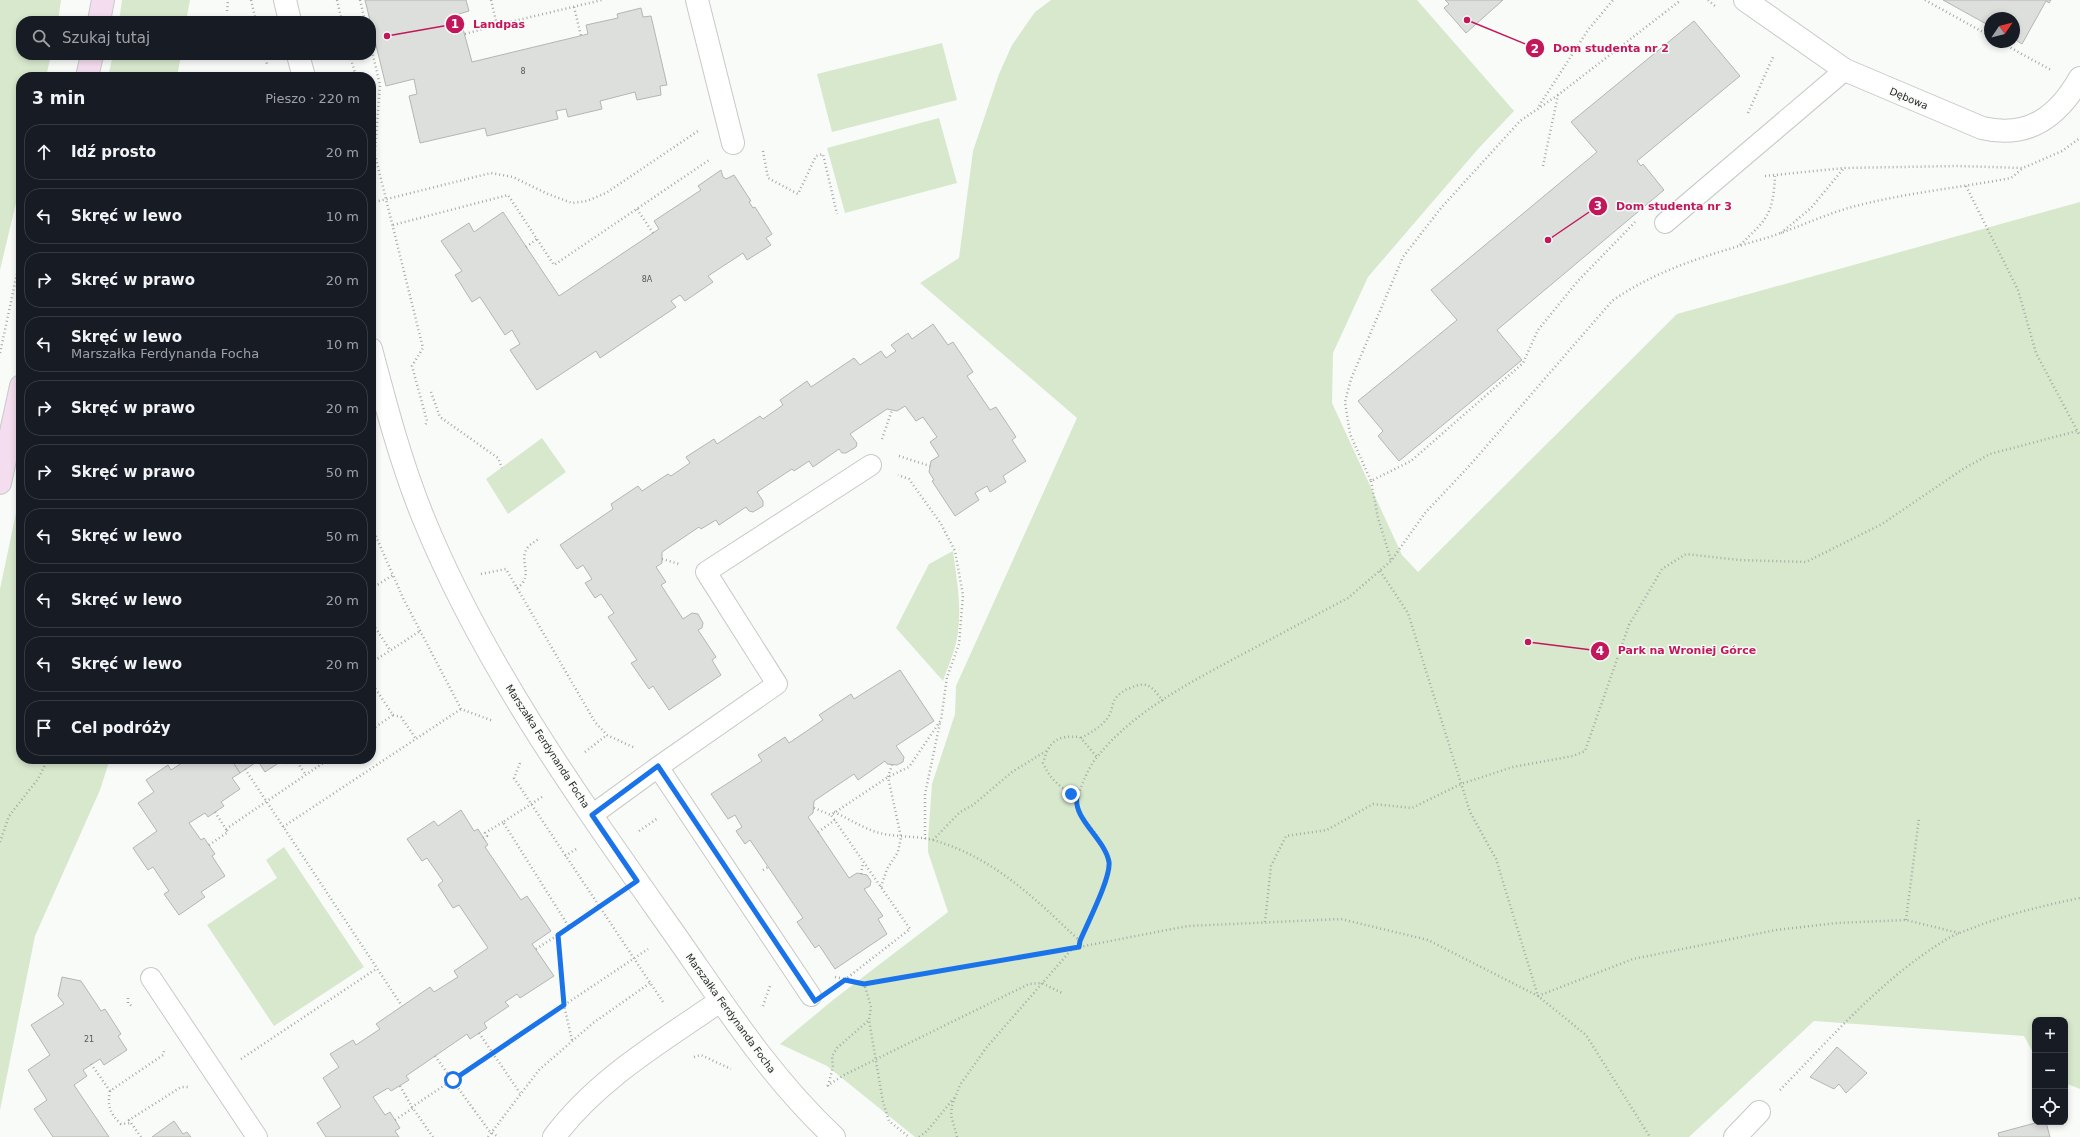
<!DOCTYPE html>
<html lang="pl">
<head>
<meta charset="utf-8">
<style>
	:root { --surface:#171b24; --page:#242831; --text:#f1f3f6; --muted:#9ea1a6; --line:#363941 }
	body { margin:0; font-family:"DejaVu Sans",sans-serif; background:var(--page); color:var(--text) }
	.controls { position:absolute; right:12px; bottom:12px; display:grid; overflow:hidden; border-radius:8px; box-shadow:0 2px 6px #0003 }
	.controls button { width:36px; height:36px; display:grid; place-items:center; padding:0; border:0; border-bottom:1px solid var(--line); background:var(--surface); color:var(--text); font:20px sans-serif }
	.compass { position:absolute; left:1984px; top:12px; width:36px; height:36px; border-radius:50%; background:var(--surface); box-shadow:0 2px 6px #0003; rotate:55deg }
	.stop { position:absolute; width:12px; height:12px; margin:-9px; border:3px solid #1a73e8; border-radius:50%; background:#fff }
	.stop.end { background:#1a73e8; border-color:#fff; box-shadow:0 1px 4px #0008 }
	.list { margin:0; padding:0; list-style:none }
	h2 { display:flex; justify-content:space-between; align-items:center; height:52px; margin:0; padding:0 16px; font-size:17px }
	h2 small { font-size:13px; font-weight:400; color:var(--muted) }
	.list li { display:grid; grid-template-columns:26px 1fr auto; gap:12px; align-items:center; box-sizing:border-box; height:56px; margin:0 8px 8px; padding:0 8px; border:1px solid var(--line); border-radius:16px }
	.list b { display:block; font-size:15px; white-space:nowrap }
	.list p { margin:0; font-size:13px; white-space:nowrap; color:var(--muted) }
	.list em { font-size:13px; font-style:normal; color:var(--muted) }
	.icon { flex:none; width:22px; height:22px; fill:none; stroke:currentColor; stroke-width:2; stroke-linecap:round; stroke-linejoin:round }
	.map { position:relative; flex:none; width:2080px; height:1137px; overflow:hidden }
	.search { position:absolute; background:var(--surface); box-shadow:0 2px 6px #0003; left:16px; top:16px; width:360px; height:44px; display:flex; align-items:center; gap:10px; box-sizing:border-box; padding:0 14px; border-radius:16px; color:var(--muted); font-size:15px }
	.panel { position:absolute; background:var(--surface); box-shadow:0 2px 6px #0003; left:16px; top:72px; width:360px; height:692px; border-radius:16px }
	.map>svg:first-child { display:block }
</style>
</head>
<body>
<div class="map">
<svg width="2080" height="1137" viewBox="0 0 2080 1137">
	<rect width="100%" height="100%" fill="#f9fbf8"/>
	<!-- green -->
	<path fill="#d8e8cd" d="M0,0h61l-3,21h-37v34h30l-5,22h-25v105l-21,88z
		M122,0h68l-4,21h-67z
		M1051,0h366l97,111 -36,38 -110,128 -35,76 -1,50 70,152 16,17 259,-258 403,-112v887l-15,-6v-63h-30v36l-11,-20 -210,-15 -125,116h-774l-88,-71 -47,-22 53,-44 115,-88 -20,-60v-13l4,-55 23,-70 1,-28 121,-268 -157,-135 39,-25 14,-107 26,-77 13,-29 23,-33z
		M942,43l15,57 -125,32 -15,-58z
		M113,55h68l-4,22h-69z
		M939,118l18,65 -112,30 -18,-65z
		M542,438l24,34 -58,42 -22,-35z
		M21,489v270h89l-10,31 -65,146 -35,174v-521z
		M953,551c4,30 10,62 3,92 -3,13 -9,26 -13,38l-47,-53 33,-64z
		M284,847l80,120 -90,59 -67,-101 70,-47 -11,-18z"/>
	<!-- building -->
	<path fill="#dddfdc" stroke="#b4b6b3" d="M365,0h101l3,11 -10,3 13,48 116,-28 -2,-9 32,-7 -1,-4 24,-6 2,9 8,-1 16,69 -7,1 1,9 -24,5 -2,-8 -35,9 2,8 -34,8 -2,-8 -10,2 2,8 -71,17 -2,-8 -65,15 -11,-47 8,-2 -3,-15 -28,7z
		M1445,0h58l-37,33 -22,-25 5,-4z
		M1943,0h108l-2,3 -3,-2 -24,43 -8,-5v-21h-24v8z
		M1694,21l46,55 -103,85 4,5 2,-2 21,26 -167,140 25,30 -123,101 -21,-25 5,-5 -25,-30 99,-81 -26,-30 166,-138 -26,-30z
		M721,170l2,7 3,2 8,-4 17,26 -2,1 4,6 2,-1 17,27 -6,4 5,7 -24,15 -4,-7 -35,23 5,6 -28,19 -5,-6 -9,6 5,6 -76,51 -4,-7 -59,39 -27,-40 10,-6 -8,-14 -7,5 -25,-38 -8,5 -17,-27 7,-4 -21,-30 28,-18 5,9 29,-20 56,84 100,-67 -5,-8 47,-31 -3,-4z
		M933,324l15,21 5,-3 20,30 -6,4 23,34 6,-3 20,30 -4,3 14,21 -23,15 3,6 -16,10 -3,-6 -12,7 4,7 -24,16 -23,-35 2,-1 -5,-8 2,-11 8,-5 -9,-14 7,-5 -14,-20 -7,4 -11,-15 -8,5 -10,-2 -37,25 7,9 -1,4 -10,6h-4l-3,-4 -26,18 -4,-6 -15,10 -2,-2 -35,23 6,9v5l-10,6 -4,-1 -3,-4 -27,18 -3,-5 -15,9 -2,-2 -37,25v11l-6,4 10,15 -5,3 22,34 9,-6 6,1 5,9 -1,5 -4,2 18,27 -4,3 9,15 -52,35 -16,-24 -4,3 -18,-26 6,-3 -29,-43 6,-4 -13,-19 -6,4 -10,-15 7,-4 -9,-14 -6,4 -17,-24 53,-36 -2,-5 27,-18 4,5 26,-17 3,2 19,-13 -4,-6 28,-18 3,5 43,-28 3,3 20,-14 -3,-5 27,-19 4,6 43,-29 6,7 21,-14 5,7 10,-7 -5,-6 17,-12 4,6z
		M900,670l34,51 -38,25 8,11 -1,5 -6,3 -10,-1 -2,-3 -27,19 -4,-6 -40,27 -1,12 -5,4 41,61 8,-5 10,2 4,6 -1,5 -6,3 19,27 -5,3 9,15 -52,35 -16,-24 -4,3 -18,-26 6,-4 -53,-78 -5,4 -9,-13 6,-4 -7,-12 -7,4 -17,-25 51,-33 -4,-6 27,-18 4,6 34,-23 -4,-5 32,-21 3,5z
		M188,759h43l9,14 -8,5 8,11 -19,13 3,4 -16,11 -3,-4 -16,10 12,17 3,-2 11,16 -3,2 13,20 -24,16 4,5 -26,18 -15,-21 5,-3 -16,-24 -5,3 -15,-22 24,-17 -19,-28 16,-11 -8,-12 22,-15 3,5z
		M231,759h63l-8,5 -3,-4 -18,12 -7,-11 -18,12z
		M461,810l13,21 4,-2 10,16 -3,2 36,53 6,-4 24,35 -19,13 22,32 -34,22 -3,-4 -12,8 4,4 -25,17 3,5 -17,11 -3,-5 -61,42 3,4 -18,11 -3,-3 -15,9 12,18 5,-3 10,16 -5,3 4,6h-73l-9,-14 24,-16 -18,-29 16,-11 -9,-13 23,-14 3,5 24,-16 -4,-5 54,-37 4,5 24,-15 -4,-6 34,-23 -29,-43 -6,3 -15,-23 5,-4 -16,-23 -5,3 -15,-22 27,-18 4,5z
		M62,977l19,4 20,30 4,-2 16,25 -3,2 9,14 -23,15 -4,-6 -17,11 4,6 -13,9 35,52h-56l-19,-28 13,-9 -19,-30 22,-15 -19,-30 33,-21 -6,-8z
		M1837,1047l30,26 -21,20 -7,-9 -5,5 -24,-12z
		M174,1121l9,13 4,-2 4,5h-39z
		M2039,1122h7l4,15h-51l-1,-4z"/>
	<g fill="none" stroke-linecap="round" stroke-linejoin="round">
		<defs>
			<path id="lane" d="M1665,223l180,-153
				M658,767l153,229
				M592,815l66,-48 119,-83 -71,-112 165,-107
				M151,978l106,159"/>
			<path id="street" d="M285,0l5,21
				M697,0l36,143
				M1745,0l100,70 137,58c46,11 76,-11 98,-50
				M298,55l6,22
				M371,349c15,57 30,114 52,168 60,148 157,283 248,412 52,74 97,146 163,208
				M554,1137c43,-58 107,-95 166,-136
				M1735,1137l24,-25"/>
			<path id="secondary" d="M99,21l4,-21
				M87,77l5,-22
				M0,483l21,-97"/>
		</defs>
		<!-- lane casing -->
		<use href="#lane" stroke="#c8cac6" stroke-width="22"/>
		<!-- street casing -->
		<use href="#street" stroke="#c8cac6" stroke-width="24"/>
		<!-- secondary casing -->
		<use href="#secondary" stroke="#c8cac6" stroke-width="24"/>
		<!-- path -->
		<path stroke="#a7a9a6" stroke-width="2.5" stroke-dasharray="1 3" stroke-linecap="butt" d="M251,0l5,21
			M337,0l5,21
			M360,0l5,21
			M491,0l6,25 105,-25
			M1708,0l7,6
			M1925,0l65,36
			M574,7l7,29
			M227,11l1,-11
			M346,21l18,-4
			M465,34l32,-9
			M2000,42l51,28
			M371,47l9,38 -5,66
			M264,55l3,9
			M350,55l6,22
			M1558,95l-38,26 -79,87 -38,49 -52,122 -6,23 5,32 21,47 40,-20 112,-98 15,-33 39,-48 58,-60
			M1539,106l49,-76 25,-30
			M1748,113l25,-56
			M371,139l52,209 -11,18 15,55 -2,5
			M763,151l5,27 30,16 18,-38 7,-2 14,60
			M1543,166l15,-71 123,-95
			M1765,176l79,-8 113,-2 66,2 39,-17 18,-13
			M1966,186l52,104 18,63 44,83
			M371,203l120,-30 22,4 35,17 24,9 15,-2 19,-8 92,-62
			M637,209l16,24
			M393,225l115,-30 46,70 155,-105
			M1781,233l30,-25 33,-40
			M1740,245c27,-26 33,-30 35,-69
			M526,247l11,-8
			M0,353l21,-98
			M431,392l9,25 58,41 4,10
			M882,439l10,-29
			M899,456l31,10
			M1371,481l7,37 13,42
			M371,525l32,73 58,111 32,12
			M662,559l17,5
			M1380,571l28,42 62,199 26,47 42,137
			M481,574l25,-5 89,153 12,13 28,13
			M517,588c19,-13 -1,-28 12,-42 3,-3 7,-5 11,-8
			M371,589l22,-14
			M371,621l19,29
			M371,663l49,-32
			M371,682l22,33 -22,15
			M393,715l8,2 15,22
			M1081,738c10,-6 21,-11 27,-21 4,-5 4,-13 7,-18 4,-5 9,-9 15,-11 18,-8 22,-1 33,13
			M585,752l22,-17
			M295,759l11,16
			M520,763l-6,15 149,224
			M245,769l157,237
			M1077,796c-16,-7 -27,-17 -34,-33 6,-22 14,-28 37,-26l17,20
			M542,797l-39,25 66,105
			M814,808l17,7
			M215,812l11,17 103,-70
			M834,812c13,6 26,14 39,19 19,7 41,4 60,9 62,18 101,58 147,101
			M283,827l178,-118
			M639,831l19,-13
			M818,832l17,-12
			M483,838l4,-2 -2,-3 18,-11
			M925,839v-45l15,-71
			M933,840l27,-28 13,-7 39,-33 34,-21
			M0,842l9,-26 29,-37 10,-20
			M209,845l19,-13 -2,-3
			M565,856l13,-8
			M763,870l5,-3
			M861,874l2,-11
			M881,887l6,-18 11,-17 3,-15 -13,-60 4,-12
			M1906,920l13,-102
			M1265,922l6,-56 15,-30 41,-6 46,-26 39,4 49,-24 52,-17 60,-11 12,-5 44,-126 33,-56 24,-15 53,6 67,2 76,-38 81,-55 27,-15 87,-23
			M1079,947l1,-6c7,-18 31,-61 29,-78 -2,-19 -21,-38 -31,-53l-1,-13c5,-12 10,-26 17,-36 36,-48 95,-78 147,-106 36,-19 71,-38 107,-57l43,-37 34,-48 46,-49 141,-163c47,-33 100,-47 154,-63 29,-9 57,-23 86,-31 52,-14 106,-19 159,-29l12,-10
			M536,949l22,-14
			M835,977l29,6 215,-36 109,-21 153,-7 87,21 110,56 48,39 64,102
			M864,983l7,24 -2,13 14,82 6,19 20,16
			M838,985l72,-56 -79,-114 57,-38 21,-10 32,-47 6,-43 12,-33 4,-49 -8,-44 -14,-27 -32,-45 -11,-4
			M1538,996l95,-37 143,-29 61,-7 69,-3 53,13
			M128,998v5l5,4
			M763,1006l7,-20
			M479,1033l41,60
			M572,1040l-8,-35 -6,-70 54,-37
			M435,1056l55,76 9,5
			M694,1057l7,-2 30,14
			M241,1059l135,-90
			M91,1064l19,27 53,-36 1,-4
			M400,1086l12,21
			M827,1086l17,-11 185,-91 13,-1 20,10
			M828,1086l5,-19 -1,-11 5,-8 32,-28
			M1780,1090c52,-53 102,-112 167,-151 10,-6 22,-9 33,-14 33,-12 66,-20 100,-27
			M110,1091c-3,14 0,23 11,33l10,-1
			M395,1120l18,-12
			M141,1137l-12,-17 52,-33h8
			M433,1137l-21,-30 236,-158
			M488,1137l51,-67 54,-47 57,-40
			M919,1137l8,-6 27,-33
			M957,1137l-6,-22 1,-9 8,-21 26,-37 86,-99"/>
		<!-- lane -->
		<use href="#lane" stroke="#fff" stroke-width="20"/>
		<!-- street -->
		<use href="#street" stroke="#fff" stroke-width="22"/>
		<!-- secondary -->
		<use href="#secondary" stroke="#f4ddee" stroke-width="22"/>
	</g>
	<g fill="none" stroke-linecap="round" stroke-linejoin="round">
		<!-- route -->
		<path stroke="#1a73e8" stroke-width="5" d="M453,1080l111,-75 -6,-70 79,-54 -45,-66 66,-49 157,235 30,-21 19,4 215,-37 1,-6c7,-17 31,-63 29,-79 -4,-23 -36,-43 -32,-65l-6,-3"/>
	</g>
	<g text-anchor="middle" stroke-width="3" stroke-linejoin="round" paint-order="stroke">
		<!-- number labels -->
		<g font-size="8" fill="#575856">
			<text x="523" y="74">8</text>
			<text x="647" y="282">8A</text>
			<text x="89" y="1042">21</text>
		</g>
		<!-- street labels -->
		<g font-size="10" fill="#2a2b29" stroke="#f9fbf8">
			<text transform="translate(1909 98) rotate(23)" y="4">Dębowa</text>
			<text transform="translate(548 746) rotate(57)" y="4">Marszałka Ferdynanda Focha</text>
			<text transform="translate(731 1013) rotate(54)" y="4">Marszałka Ferdynanda Focha</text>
		</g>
	</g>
	<!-- callouts -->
	<path fill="none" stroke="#c2185b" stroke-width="1.5" d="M387 36L455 24M1467 20L1535 48M1548 240L1598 206M1528 642L1600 651"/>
	<g fill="#c2185b" stroke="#f9fbf8" stroke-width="1.5">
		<circle cx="387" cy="36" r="4"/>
		<circle cx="1467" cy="20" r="4"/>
		<circle cx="1548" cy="240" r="4"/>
		<circle cx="1528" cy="642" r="4"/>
		<circle cx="455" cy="24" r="10"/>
		<circle cx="1535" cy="48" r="10"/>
		<circle cx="1598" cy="206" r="10"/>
		<circle cx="1600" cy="651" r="10"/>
	</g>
	<g font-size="12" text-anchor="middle" font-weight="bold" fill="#fff">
		<text x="455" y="28">1</text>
		<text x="1535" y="53">2</text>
		<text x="1598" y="210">3</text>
		<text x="1600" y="655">4</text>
	</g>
	<g font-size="11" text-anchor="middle" font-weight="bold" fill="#c2185b" stroke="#f9fbf8" stroke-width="3" stroke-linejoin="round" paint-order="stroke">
		<text x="499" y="28">Landpas</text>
		<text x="1611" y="52">Dom studenta nr 2</text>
		<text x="1674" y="210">Dom studenta nr 3</text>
		<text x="1687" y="654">Park na Wroniej Górce</text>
	</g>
</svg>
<div class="controls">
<button>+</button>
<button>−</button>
<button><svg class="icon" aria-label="locate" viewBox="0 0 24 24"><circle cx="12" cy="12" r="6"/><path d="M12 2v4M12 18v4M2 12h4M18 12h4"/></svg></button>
</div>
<svg class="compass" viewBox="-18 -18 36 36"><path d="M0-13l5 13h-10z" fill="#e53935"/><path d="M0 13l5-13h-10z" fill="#9ea1a6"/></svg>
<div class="stop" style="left:453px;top:1080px"></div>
<div class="stop end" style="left:1071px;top:794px"></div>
<div class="search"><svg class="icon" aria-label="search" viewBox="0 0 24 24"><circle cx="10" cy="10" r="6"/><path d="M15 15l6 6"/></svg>Szukaj tutaj</div>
<section class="panel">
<h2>3 min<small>Pieszo · 220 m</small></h2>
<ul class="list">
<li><svg class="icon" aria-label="ahead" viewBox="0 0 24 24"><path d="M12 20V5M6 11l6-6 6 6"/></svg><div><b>Idź prosto</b></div><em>20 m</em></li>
<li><svg class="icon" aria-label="left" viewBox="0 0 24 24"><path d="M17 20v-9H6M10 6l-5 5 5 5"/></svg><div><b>Skręć w lewo</b></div><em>10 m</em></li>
<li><svg class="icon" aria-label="right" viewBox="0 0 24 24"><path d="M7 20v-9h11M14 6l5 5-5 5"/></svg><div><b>Skręć w prawo</b></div><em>20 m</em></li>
<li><svg class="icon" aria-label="left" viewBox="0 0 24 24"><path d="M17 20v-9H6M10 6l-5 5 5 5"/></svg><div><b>Skręć w lewo</b><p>Marszałka Ferdynanda Focha</p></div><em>10 m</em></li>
<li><svg class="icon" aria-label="right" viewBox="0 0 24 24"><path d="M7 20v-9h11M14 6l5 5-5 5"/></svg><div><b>Skręć w prawo</b></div><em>20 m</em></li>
<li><svg class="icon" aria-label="right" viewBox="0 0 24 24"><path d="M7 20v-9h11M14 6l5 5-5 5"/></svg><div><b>Skręć w prawo</b></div><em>50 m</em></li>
<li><svg class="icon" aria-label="left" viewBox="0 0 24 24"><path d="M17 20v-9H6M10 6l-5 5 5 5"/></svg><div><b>Skręć w lewo</b></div><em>50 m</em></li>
<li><svg class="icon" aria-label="left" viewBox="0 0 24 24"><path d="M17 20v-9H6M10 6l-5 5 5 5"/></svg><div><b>Skręć w lewo</b></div><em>20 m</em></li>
<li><svg class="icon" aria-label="left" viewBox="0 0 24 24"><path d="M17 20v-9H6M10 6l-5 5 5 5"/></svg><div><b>Skręć w lewo</b></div><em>20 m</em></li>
<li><svg class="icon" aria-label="arrive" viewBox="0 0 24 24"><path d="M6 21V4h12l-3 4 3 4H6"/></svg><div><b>Cel podróży</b></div></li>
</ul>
</section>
</div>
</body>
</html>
